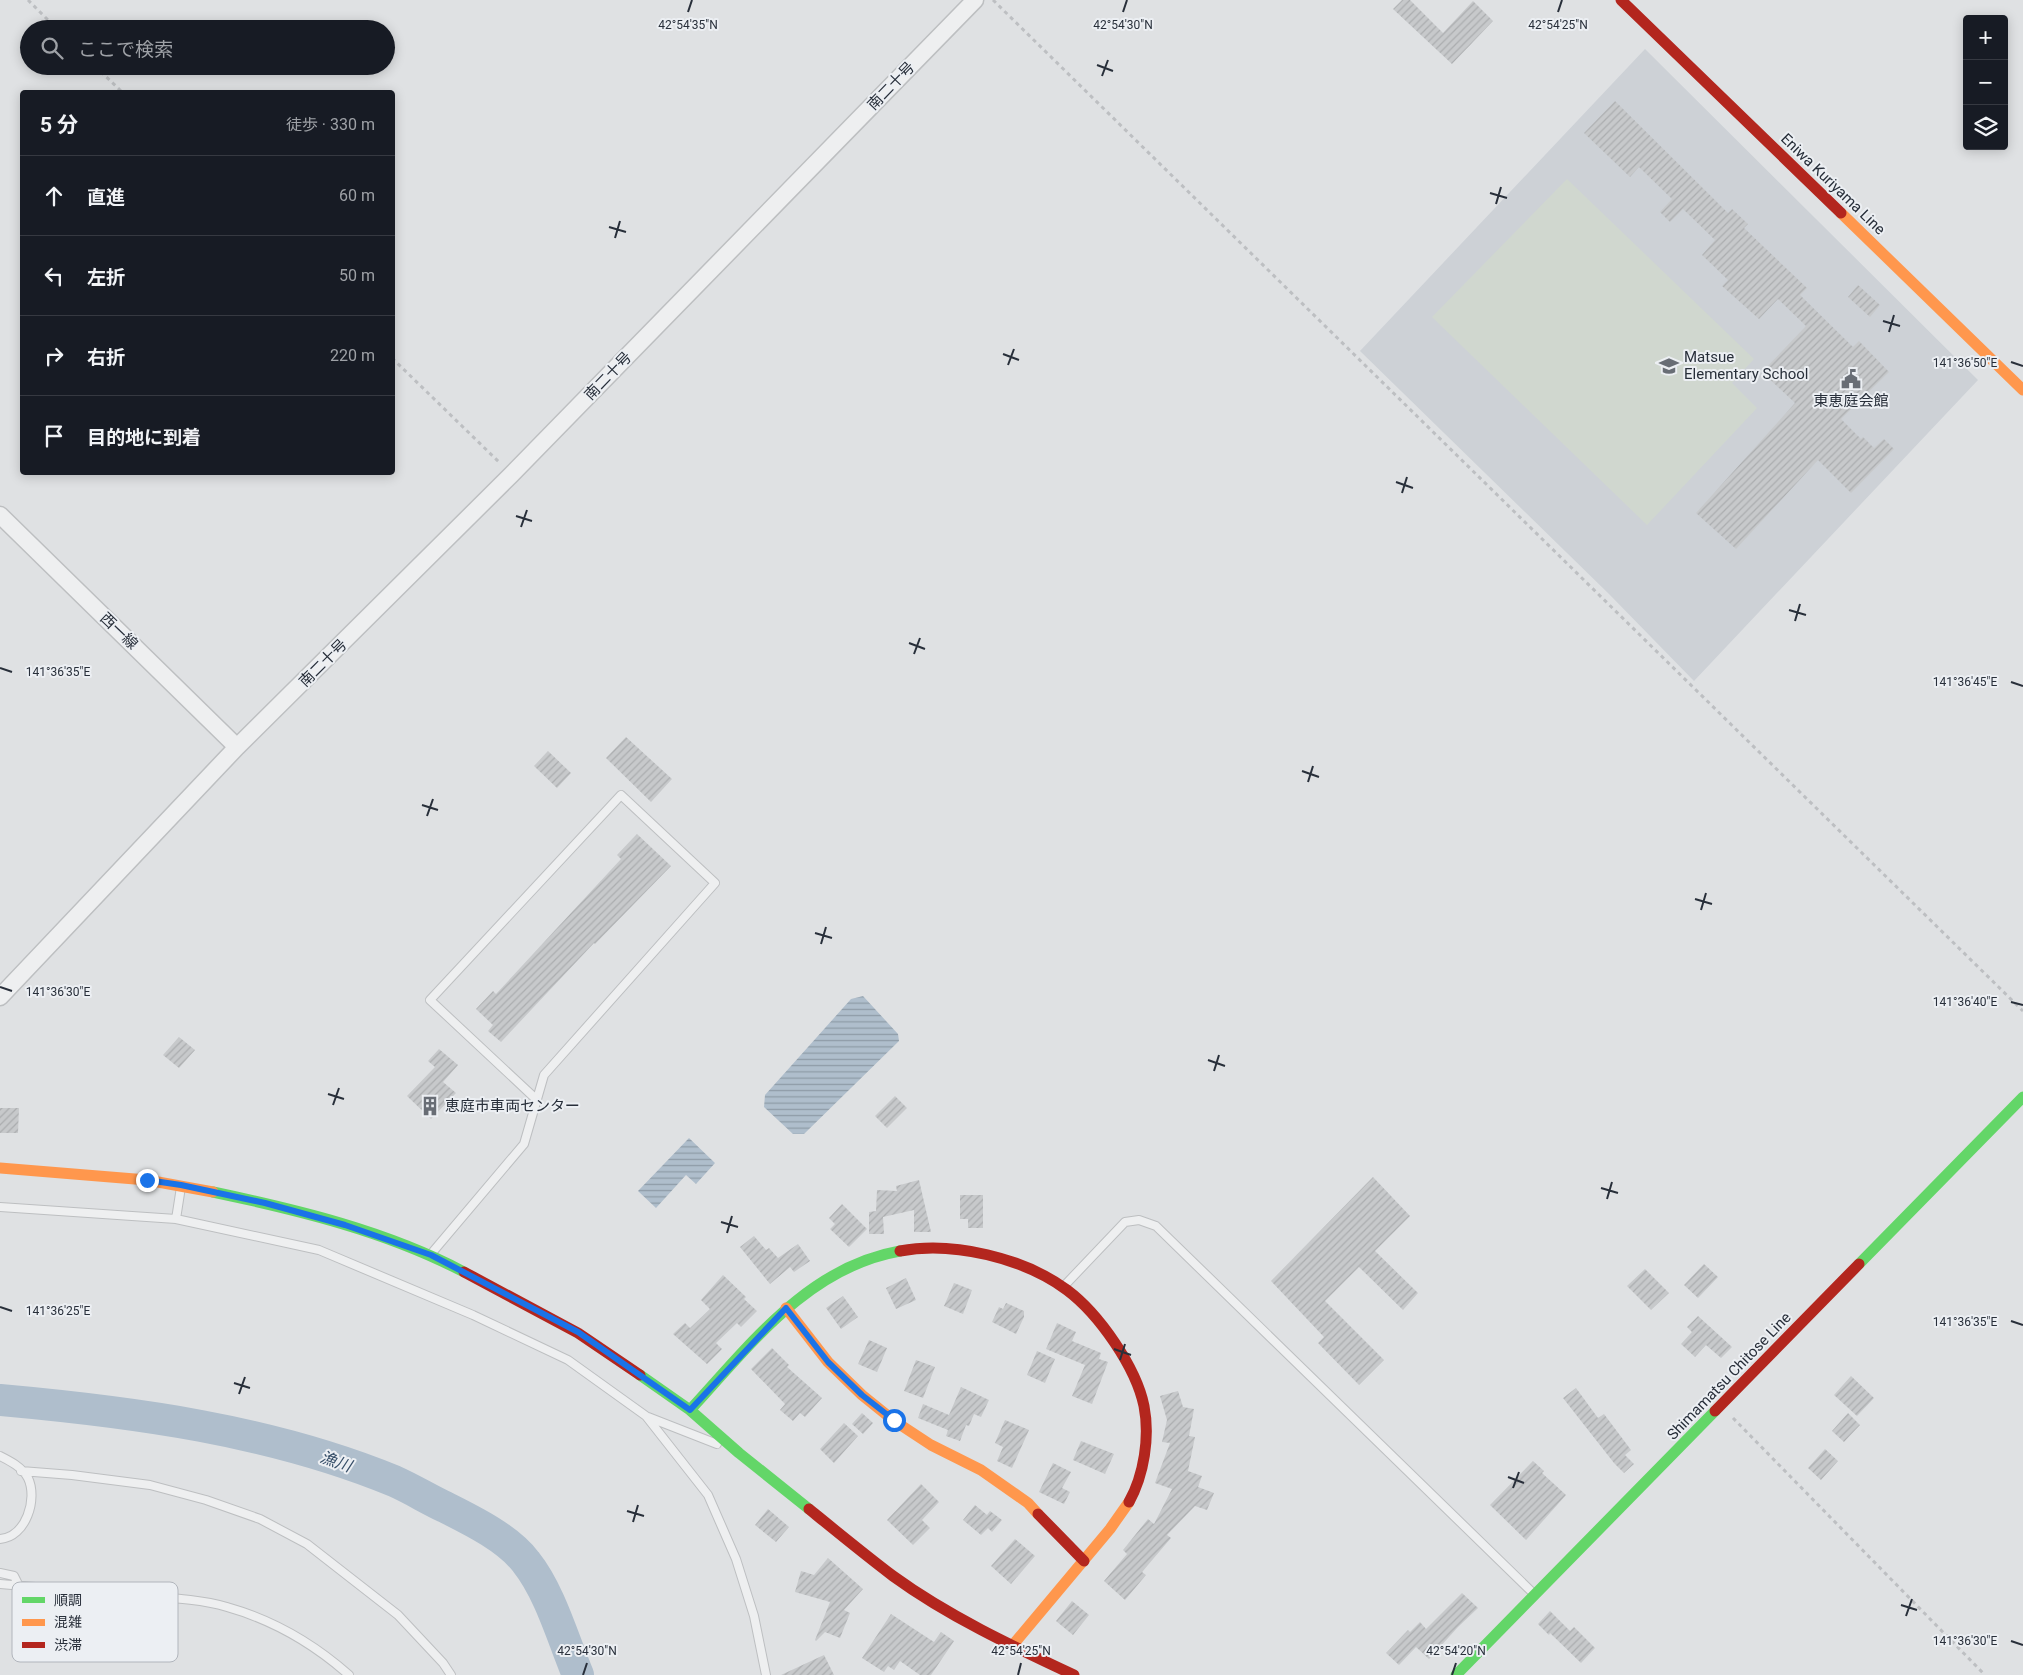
<!DOCTYPE html>
<html lang="ja">
<head>
<meta charset="utf-8">
<style>
	:root { --surface:#171b24; --page:#242831; --text:#f1f3f6; --muted:#9ea1a6; --line:#363941 }
	body { margin:0; font-family:Roboto,"Noto Sans JP",sans-serif; background:var(--page); color:var(--text) }
	.controls { position:absolute; right:15px; top:15px; display:grid; overflow:hidden; border-radius:5px; box-shadow:0 2px 12px #0003 }
	.controls button { width:45px; height:45px; display:grid; place-items:center; padding:0; border:0; border-bottom:1px solid var(--line); background:var(--surface); color:var(--text); font:25px sans-serif }
	.stop { position:absolute; width:15px; height:15px; margin:-11px; border:4px solid #1a73e8; border-radius:50%; background:#fff }
	.stop.end { background:#1a73e8; border-color:#fff; box-shadow:0 1px 5px #0008 }
	.list { margin:0; padding:0; list-style:none }
	h2 { display:flex; justify-content:space-between; align-items:center; height:65px; margin:0; padding:0 20px; font-size:21px }
	h2 small { font-size:16px; font-weight:400; color:var(--muted) }
	.list li { display:grid; grid-template-columns:32px 1fr auto; gap:15px; align-items:center; box-sizing:border-box; height:80px; padding:0 20px; border-top:1px solid var(--line) }
	.list b { display:block; font-size:19px; white-space:nowrap }
	.list em { font-size:16px; font-style:normal; color:var(--muted) }
	.icon { flex:none; width:28px; height:28px; fill:none; stroke:currentColor; stroke-width:2; stroke-linecap:round; stroke-linejoin:round }
	.map { position:relative; flex:none; width:2023px; height:1675px; overflow:hidden }
	.search { position:absolute; background:var(--surface); box-shadow:0 2px 12px #0003; left:20px; top:20px; width:375px; height:55px; display:flex; align-items:center; gap:12px; box-sizing:border-box; padding:0 18px; border-radius:28px; color:var(--muted); font-size:19px }
	.panel { position:absolute; background:var(--surface); box-shadow:0 2px 12px #0003; left:20px; top:90px; width:375px; height:385px; border-radius:5px }
	.map>svg:first-child { display:block }
</style>
</head>
<body>
<div class="map">
<svg width="2023" height="1675" viewBox="0 0 2023 1675">
	<defs>
		<pattern id="water-rules" width="6" height="5" patternUnits="userSpaceOnUse" patternTransform="scale(1.25)"><rect width="6" height="5" fill="#afbecc"/><path d="M0 2.5h6" fill="none" stroke="#8e9ba7"/></pattern>
		<pattern id="building-hatch" width="6" height="6" patternUnits="userSpaceOnUse" patternTransform="scale(1.25)"><rect width="6" height="6" fill="#c7c9cb"/><path d="M-1 1l2-2M0 6l6-6M5 7l2-2" fill="none" stroke="#abadaf"/></pattern>
	</defs>
	<rect width="100%" height="100%" fill="#dfe1e3"/>
	<!-- built -->
	<path fill="#cdd1d6" d="M1645,49l333,331 -284,301 -85,-87 -249,-243z"/>
	<!-- pitch -->
	<path fill="#d0d7cf" d="M1567,179l187,180 -22,24 25,25 -110,117 -215,-208z"/>
	<!-- water -->
	<path fill="url(#water-rules)" d="M863,996l35,38 1,7 -95,93h-11l-29,-27 1,-12 86,-96z
		M689,1138l26,25 -19,21 -10,-9 -30,33 -18,-17z"/>
	<g fill="none" stroke-linecap="round" stroke-linejoin="round">
		<!-- river -->
		<path stroke="#afbecc" stroke-width="32" d="M0,1400c133,12 270,30 394,81 18,8 34,18 51,26 26,13 63,31 81,55 24,30 37,77 52,113"/>
	</g>
	<!-- building -->
	<path fill="url(#building-hatch)" d="M1402,0h8l33,33 30,-32 20,20 -41,43 -59,-55z
		M1615,101l113,112 4,-4 16,15 -4,4 63,60 -7,7 53,52 6,-6 30,31 -48,47 20,20 2,-2 11,11 10,-9 10,10 -43,44 -33,-33 -82,89 -40,-36 99,-110 -33,-31 44,-46 -28,-27 -19,20 -37,-33 6,-6 -26,-25 13,-15 -32,-31 -13,13 -10,-10 12,-13 -33,-32 -9,10 -46,-44z
		M1858,285l22,20 -10,12 -22,-20z
		M626,737l46,42 -21,23 -45,-44z
		M548,751l23,22 -14,15 -23,-22z
		M637,834l34,32 -76,78 -1,-1 -93,99 -13,-11 5,-6 -17,-16 17,-18 3,3 125,-135 -4,-4z
		M179,1037l16,13 -16,18 -16,-13z
		M439,1049l19,16 -15,17 13,11 -25,26 -24,-23 28,-29 -7,-6z
		M895,1096l12,12 -20,20 -12,-12z
		M0,1108h19l-1,25h-18z
		M1373,1177l37,39 -35,35 43,42 -15,17 -44,-43 -34,34 59,59 -25,25 -41,-42 6,-6 -53,-56z
		M919,1180l12,52h-17v-22l-31,7 1,17h-15v-22l7,-1 1,-21 20,1 -1,-5z
		M960,1195h23v33h-15v-9h-8z
		M842,1204l25,25 -18,18 -19,-18 5,-5 -6,-6z
		M754,1236l12,14 3,-2 9,10 20,-14 12,17 -16,11 -4,-5 -20,17 -30,-37z
		M1704,1264l14,13 -20,21 -14,-13z
		M1645,1269l24,24 -18,17 -24,-24z
		M723,1275l23,22 -2,2 13,12 -16,16 -4,-4 -21,20 6,6 -15,15 -34,-30 12,-11 5,5 20,-19 -9,-9z
		M906,1278l10,22 -20,9 -10,-21z
		M954,1283l18,7 -9,24 -19,-8z
		M843,1296l15,21 -17,12 -15,-21z
		M1006,1303l18,8v6l-8,17 -24,-12 7,-15 4,2z
		M1698,1316l34,31 -11,11 -15,-13 -11,12 -14,-13 11,-12 -5,-5z
		M1057,1323l19,9 -4,9 29,12 -2,6 9,3 -16,42 -20,-8 13,-31 -39,-16z
		M869,1340l18,8 -10,24 -19,-8z
		M772,1348l17,17 -2,2 35,31 -17,19 -5,-4 -7,8 -13,-11 5,-6 -34,-35z
		M1037,1351l18,8 -10,24 -18,-8z
		M916,1360l19,7 -12,31 -19,-7z
		M1851,1376l23,22 -17,18 -23,-21z
		M961,1387l28,13 -8,17 -7,-3 -5,12 -3,-1 -6,16 -14,-5 2,-6 -30,-12 5,-14 26,11z
		M1576,1388l22,30 6,-4 27,36 -6,5 9,9 -10,9 -10,-10 -51,-65z
		M1178,1391l5,16 11,2 -5,27 6,1 -7,34 14,5 -4,11 16,6 -7,17 -12,-4 -28,29 4,3 -29,34 4,3 -21,25 -21,-19 23,-27 -4,-4 25,-31 6,5 18,-35 -17,-6 15,-40 -8,-1 5,-22 -7,-24z
		M862,1413l11,10 -10,11 -11,-10z
		M1848,1413l12,12 -16,17 -12,-11z
		M1005,1420l24,10 -17,38 -15,-7 6,-14 -8,-4z
		M844,1423l14,13 -24,27 -14,-14z
		M1081,1441l33,13 -9,20 -32,-14z
		M1825,1449l13,12 -17,19 -13,-12z
		M1533,1461l11,10 -2,2 24,22 -40,45 -36,-35z
		M1053,1463l18,9 -9,16 8,4 -6,12 -25,-12z
		M921,1484l18,18 -17,18 8,8 -17,17 -26,-25z
		M975,1505l12,10 3,-4 12,9 -10,12 -4,-4 -7,7 -18,-15z
		M768,1509l21,18 -13,15 -21,-17z
		M1015,1539l20,17 -24,28 -20,-18z
		M828,1558l35,31 -19,21 6,3 -10,25 -15,-6 -9,9 -1,-1 15,-38 -35,-10 6,-21 13,4z
		M1462,1593l16,15 -20,19 -29,32 -13,-12 -17,18 -13,-12 22,-23 2,2 10,-10 6,7z
		M1072,1601l17,14 -16,20 -17,-14z
		M1550,1611l20,20 4,-4 21,21 -14,15 -31,-30 -1,2 -11,-11z
		M891,1614l43,28 7,-10 13,9 -23,34h-11l-20,-14 -6,9 -6,-4 -4,6 -22,-14z
		M824,1655l10,20h-53z"/>
	<g fill="none" stroke-linecap="round" stroke-linejoin="round">
		<defs>
			<path id="lane" d="M0,1207l176,12 143,31 154,65 95,45 78,56 62,79 28,64 18,57 12,59
				M176,1219l5,-32
				M431,1254l93,-110 20,-69 171,-192 -94,-88 -191,205 107,100
				M1065,1285l60,-63 14,-2 17,6 377,367
				M648,1417l69,27
				M0,1456c10,5 22,11 28,22 10,21 -2,59 -28,61
				M21,1471l51,4 78,10 56,15 54,19 47,25 91,71 45,48 8,12
				M0,1573l14,3 5,10
				M0,1584c47,4 94,8 140,12 29,2 60,3 87,11 46,13 87,37 122,68"/>
			<path id="street" d="M0,515l237,232
				M0,997l237,-250 274,-272 464,-475"/>
		</defs>
		<!-- lane casing -->
		<use href="#lane" stroke="#bdbfc1" stroke-width="10"/>
		<!-- street casing -->
		<use href="#street" stroke="#bdbfc1" stroke-width="19"/>
		<!-- path -->
		<path stroke="#bdbfc2" stroke-width="3" stroke-dasharray="4 4" stroke-linecap="butt" d="M28,0l29,29
			M993,0l1030,1011
			M95,66l27,26
			M392,358l109,106
			M1733,1418l252,257"/>
		<!-- lane -->
		<use href="#lane" stroke="#eeeff0" stroke-width="8"/>
		<!-- street -->
		<use href="#street" stroke="#eeeff0" stroke-width="16"/>
		<!-- fast -->
		<path stroke="#63d668" stroke-width="11" d="M213,1192c85,18 173,39 251,80
			M1859,1264l164,-167
			M640,1375l50,35 49,43 70,56
			M690,1410c60,-65 118,-143 210,-159
			M1456,1675l259,-264"/>
		<!-- slow -->
		<path stroke="#ff974d" stroke-width="11" d="M1841,213l182,177
			M0,1168l147,12 66,12
			M786,1308l42,54 34,33 31,25 38,25 50,25 47,33 10,11
			M1012,1646l98,-117 19,-27"/>
		<!-- jam -->
		<path stroke="#b3261e" stroke-width="11" d="M1621,0l220,213
			M900,1251c53,-10 124,7 167,39 32,24 69,77 77,116 6,31 0,69 -15,96
			M464,1272l114,61 62,42
			M1715,1411l144,-147
			M809,1509c27,22 55,45 84,67 55,40 119,70 181,99
			M1038,1514l46,47"/>
	</g>
	<g fill="none" stroke-linecap="round" stroke-linejoin="round">
		<!-- route -->
		<path stroke="#1a73e8" stroke-width="6" d="M147,1180l34,5 84,18 80,22 86,30 147,77 112,78 96,-102 42,54 34,33 32,25"/>
	</g>
	<!-- ticks -->
	<path fill="none" stroke="#282f3a" stroke-width="2" d="M688,12l4,-12M1123,12l4,-12M1558,12l4,-12M1097,65l16,6M1102,76l6,-16M1490,193l17,5M1496,204l5,-17M609,227l17,5M615,238l5,-17M1883,321l17,5M1889,332l5,-17M1003,354l16,6M2011,362l12,4M1008,365l6,-16M1396,482l17,6M1402,493l5,-16M516,516l16,5M521,527l6,-17M1789,610l17,5M1795,621l5,-17M909,643l16,6M914,654l6,-16M0,668l12,4M2011,682l12,4M1302,771l17,6M1308,782l5,-16M422,805l16,5M427,816l6,-17M1695,899l17,5M1701,910l5,-17M815,933l17,5M821,944l5,-17M0,987l12,4M2011,1002l12,3M1208,1060l17,6M1214,1071l5,-16M328,1094l16,5M333,1105l6,-17M1601,1188l17,5M1607,1199l5,-17M721,1222l17,5M727,1233l5,-17M0,1307l12,4M2011,1321l12,4M1114,1349l17,6M1120,1360l5,-16M234,1383l16,5M239,1394l6,-17M1508,1477l16,6M1513,1488l6,-16M627,1511l17,5M633,1522l5,-17M1901,1605l16,5M1906,1616l6,-17M2011,1641l12,4M583,1675l4,-12M1018,1675l3,-12M1452,1675l4,-12"/>
	<!-- icons -->
	<defs>
		<symbol id="school-bare" viewBox="-9 -9 18 18"><path d="M0-5L7-2L0 1L-7-2ZM-4 1L0 2.5L4 1V4Q0 6-4 4Z" fill="#686d75" stroke="#eceff3" stroke-width="2.5" paint-order="stroke"/></symbol>
		<symbol id="civic-bare" viewBox="-9 -9 18 18"><path d="M-.6-6.5H3V-4.5H.6V-3L4-1V1h2V6H-6V1h2V-1L-.6-3ZM-1.2 2.5V6h2.4V2.5Z" fill="#686d75" stroke="#eceff3" stroke-width="2.5" paint-order="stroke"/></symbol>
		<symbol id="building-bare" viewBox="-9 -9 18 18"><path d="M-4-6H4V6H1V3H-1V6H-4ZM-2.5-4.3h1.7v1.8h-1.7ZM.8-4.3h1.7v1.8H.8ZM-2.5-1h1.7V.8h-1.7ZM.8-1h1.7V.8H.8Z" fill="#686d75" stroke="#eceff3" stroke-width="2.5" paint-order="stroke"/></symbol>
	</defs>
	<g fill-rule="evenodd">
		<use href="#school-bare" x="1655" y="352" width="28" height="28"/>
		<use href="#civic-bare" x="1837" y="365" width="28" height="28"/>
		<use href="#building-bare" x="416" y="1092" width="28" height="28"/>
	</g>
	<g text-anchor="middle" stroke-width="4" stroke-linejoin="round" paint-order="stroke">
		<!-- street labels -->
		<g font-size="15" fill="#282f3a" stroke="#eceff3">
			<text transform="translate(891 86) rotate(-46)" y="5">南二十号</text>
			<text transform="translate(1833 184) rotate(44)" y="5">Eniwa Kuriyama Line</text>
			<text transform="translate(608 376) rotate(-46)" y="5">南二十号</text>
			<text transform="translate(119 631) rotate(44)" y="5">西一線</text>
			<text transform="translate(323 663) rotate(-45)" y="5">南二十号</text>
			<text transform="translate(1729 1376) rotate(-46)" y="5">Shimamatsu Chitose Line</text>
		</g>
		<!-- poi labels -->
		<g font-size="15" fill="#282f3a" stroke="#eceff3" text-anchor="start">
			<text x="1684" y="362">Matsue<tspan x="1684" dy="17">Elementary School</tspan></text>
			<text x="1851" y="406" text-anchor="middle">東恵庭会館</text>
			<text x="445" y="1111">恵庭市車両センター</text>
		</g>
		<!-- water labels -->
		<g font-size="16" font-style="italic" fill="#374f69" stroke="#eceff3">
			<text transform="translate(336 1461) rotate(19)" y="6">漁川</text>
		</g>
	</g>
	<!-- legend -->
	<rect x="12" y="1582" width="166" height="80" rx="8" fill="#eceff3" stroke="#b1b5bc" stroke-width="1"/>
	<rect x="22" y="1597" width="23" height="6" fill="#63d668"/>
	<rect x="22" y="1619" width="23" height="7" fill="#ff974d"/>
	<rect x="22" y="1642" width="23" height="6" fill="#b3261e"/>
	<g font-size="14" fill="#282f3a">
		<text x="54" y="1605">順調</text>
		<text x="54" y="1627">混雑</text>
		<text x="54" y="1650">渋滞</text>
	</g>
	<g font-size="12" text-anchor="middle" fill="#282f3a" stroke="#eceff3" stroke-width="4" stroke-linejoin="round" paint-order="stroke">
		<text x="688" y="29">42°54'35"N</text>
		<text x="1123" y="29">42°54'30"N</text>
		<text x="1558" y="29">42°54'25"N</text>
		<text x="1965" y="367">141°36'50"E</text>
		<text x="58" y="676">141°36'35"E</text>
		<text x="1965" y="686">141°36'45"E</text>
		<text x="58" y="996">141°36'30"E</text>
		<text x="1965" y="1006">141°36'40"E</text>
		<text x="58" y="1315">141°36'25"E</text>
		<text x="1965" y="1326">141°36'35"E</text>
		<text x="1965" y="1645">141°36'30"E</text>
		<text x="587" y="1655">42°54'30"N</text>
		<text x="1021" y="1655">42°54'25"N</text>
		<text x="1456" y="1655">42°54'20"N</text>
	</g>
</svg>
<div class="controls">
<button>+</button>
<button>−</button>
<button><svg class="icon" aria-label="layers" viewBox="0 0 24 24"><path d="M12 4l9 5-9 5-9-5zM3 14l9 5 9-5"/></svg></button>
</div>
<div class="stop" style="left:894px;top:1420px"></div>
<div class="stop end" style="left:147px;top:1180px"></div>
<div class="search"><svg class="icon" aria-label="search" viewBox="0 0 24 24"><circle cx="10" cy="10" r="6"/><path d="M15 15l6 6"/></svg>ここで検索</div>
<section class="panel">
<h2>5 分<small>徒歩 · 330 m</small></h2>
<ul class="list">
<li><svg class="icon" aria-label="ahead" viewBox="0 0 24 24"><path d="M12 20V5M6 11l6-6 6 6"/></svg><div><b>直進</b></div><em>60 m</em></li>
<li><svg class="icon" aria-label="left" viewBox="0 0 24 24"><path d="M17 20v-9H6M10 6l-5 5 5 5"/></svg><div><b>左折</b></div><em>50 m</em></li>
<li><svg class="icon" aria-label="right" viewBox="0 0 24 24"><path d="M7 20v-9h11M14 6l5 5-5 5"/></svg><div><b>右折</b></div><em>220 m</em></li>
<li><svg class="icon" aria-label="arrive" viewBox="0 0 24 24"><path d="M6 21V4h12l-3 4 3 4H6"/></svg><div><b>目的地に到着</b></div></li>
</ul>
</section>
</div>
</body>
</html>
